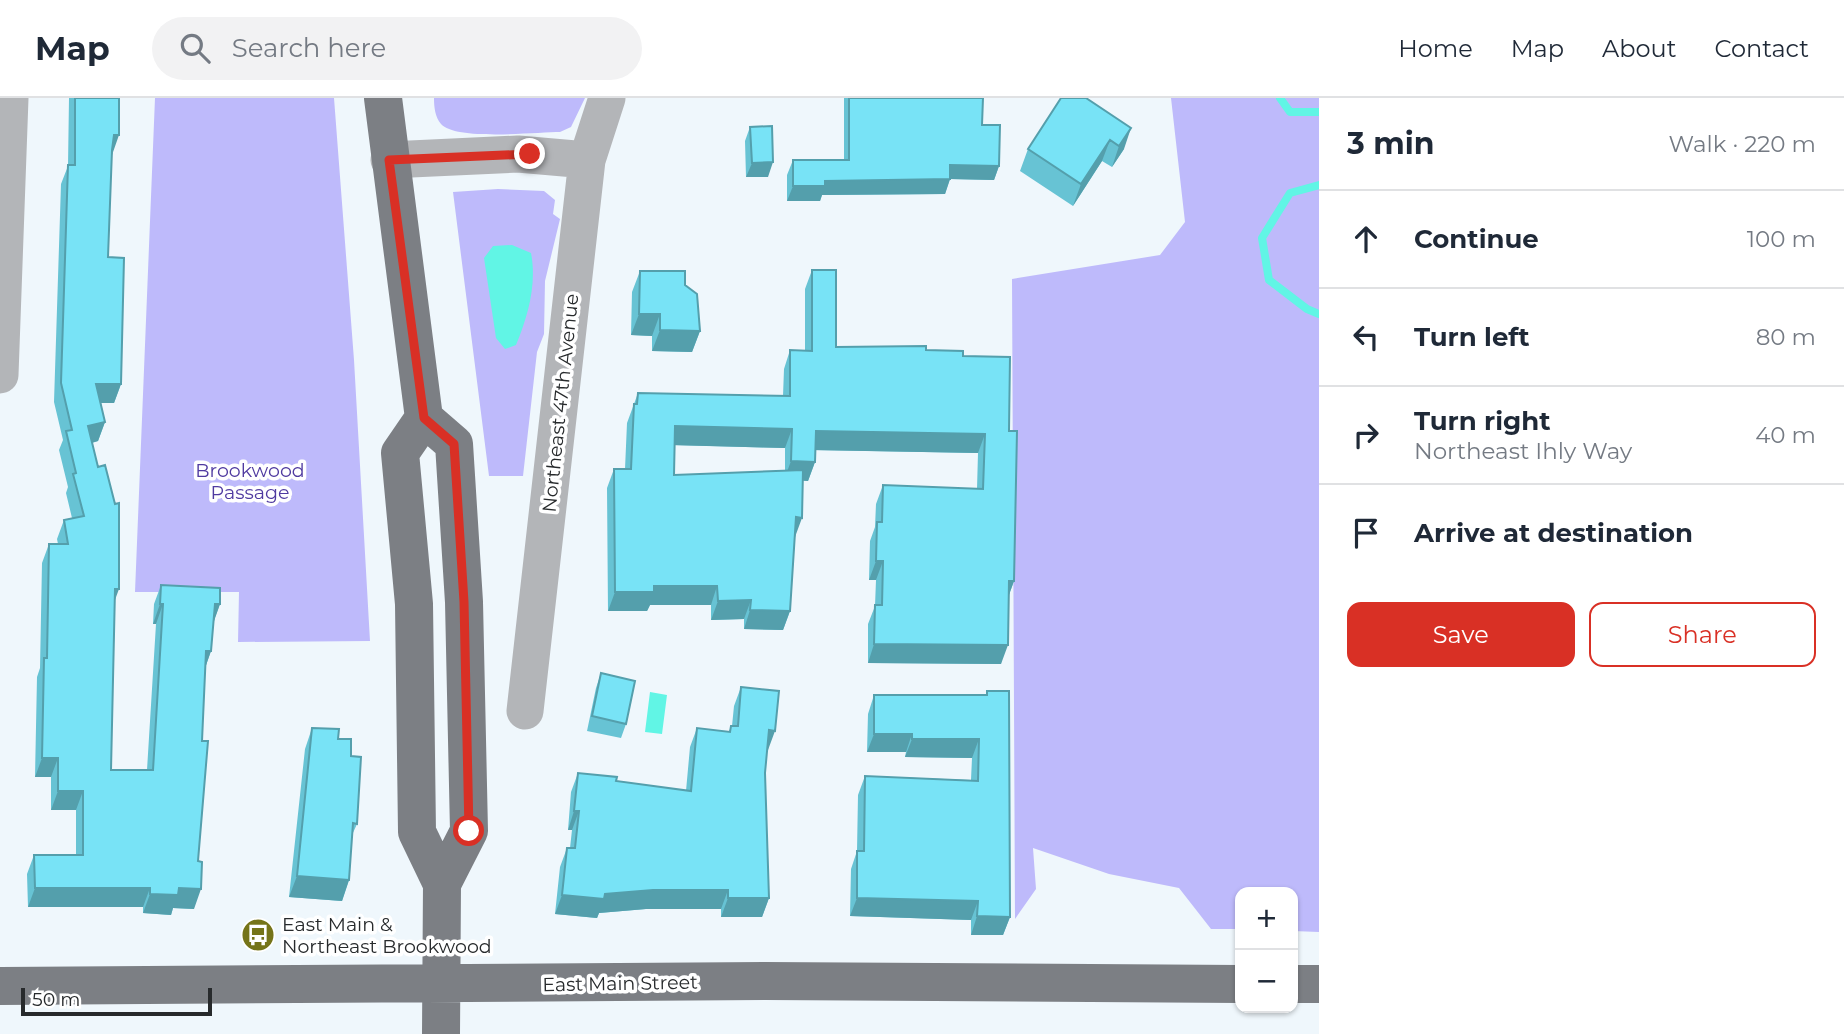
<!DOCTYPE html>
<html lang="en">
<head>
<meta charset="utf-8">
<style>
	:root { --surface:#fff; --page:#f2f2f3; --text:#1f2937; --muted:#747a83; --line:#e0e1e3; --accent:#d93025 }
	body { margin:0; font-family:Montserrat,sans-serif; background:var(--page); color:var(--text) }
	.controls { position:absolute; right:21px; bottom:21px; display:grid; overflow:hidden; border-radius:14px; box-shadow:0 2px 5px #0004 }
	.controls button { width:63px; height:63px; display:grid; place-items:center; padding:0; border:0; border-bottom:2px solid var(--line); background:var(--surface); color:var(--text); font:35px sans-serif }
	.scale { position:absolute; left:21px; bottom:18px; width:191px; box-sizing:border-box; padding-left:7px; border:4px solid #272a2c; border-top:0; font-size:19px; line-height:24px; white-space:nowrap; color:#272a2c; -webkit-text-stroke:5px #fff; paint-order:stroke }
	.stop { position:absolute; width:21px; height:21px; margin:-16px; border:5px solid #d93025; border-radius:50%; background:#fff }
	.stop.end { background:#d93025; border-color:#fff; box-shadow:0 2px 7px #0008 }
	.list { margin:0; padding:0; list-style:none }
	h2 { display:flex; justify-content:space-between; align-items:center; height:91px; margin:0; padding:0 28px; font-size:30px }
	h2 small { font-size:23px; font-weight:400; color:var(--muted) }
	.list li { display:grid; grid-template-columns:46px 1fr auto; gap:21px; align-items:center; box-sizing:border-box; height:98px; padding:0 28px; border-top:2px solid var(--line) }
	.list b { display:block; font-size:26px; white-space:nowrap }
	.list p { margin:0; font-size:23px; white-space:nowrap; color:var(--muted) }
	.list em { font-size:23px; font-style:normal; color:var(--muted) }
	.actions { display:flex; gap:14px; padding:21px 28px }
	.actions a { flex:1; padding:16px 0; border:2px solid var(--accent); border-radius:14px; text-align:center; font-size:24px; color:var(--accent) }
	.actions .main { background:var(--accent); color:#fff }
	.icon { flex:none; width:38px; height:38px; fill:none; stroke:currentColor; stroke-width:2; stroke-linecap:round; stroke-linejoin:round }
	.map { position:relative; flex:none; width:1319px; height:936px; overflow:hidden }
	header { display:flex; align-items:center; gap:42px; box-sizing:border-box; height:98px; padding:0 35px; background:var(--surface); border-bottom:2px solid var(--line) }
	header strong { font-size:33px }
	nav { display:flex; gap:38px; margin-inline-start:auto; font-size:24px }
	.search { width:490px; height:63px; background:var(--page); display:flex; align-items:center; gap:18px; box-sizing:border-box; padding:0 24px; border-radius:38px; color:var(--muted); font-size:26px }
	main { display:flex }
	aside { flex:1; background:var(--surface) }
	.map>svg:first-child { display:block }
</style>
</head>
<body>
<header>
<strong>Map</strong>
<div class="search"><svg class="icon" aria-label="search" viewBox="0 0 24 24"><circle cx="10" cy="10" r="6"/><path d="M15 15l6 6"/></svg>Search here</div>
<nav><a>Home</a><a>Map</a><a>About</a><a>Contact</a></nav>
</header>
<main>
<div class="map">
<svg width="1319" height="936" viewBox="0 0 1319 936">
	<rect width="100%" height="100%" fill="#eff7fc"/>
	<!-- green -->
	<path fill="#bebafb" d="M155,0h179l20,262 16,281 -132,1 1,-50h-104z
		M434,0h151l-14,29 -11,5c-24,0 -104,9 -119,-8 -6,-7 -7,-17 -7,-26z
		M1171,0h148v834l-26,-1v-39h-53v37h-29l-32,-41 -70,-14 -76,-26 3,41 -21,30 -3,-640 148,-24 25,-33z
		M498,91l46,2 11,9 -2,14 7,5 -15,62 -1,53 -7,18 -14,124h-34l-36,-284z"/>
	<!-- water -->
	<path fill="#61f5e5" d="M512,147l19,8c6,31 -3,63 -15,92l-11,4 -9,-11 -12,-80 9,-12z
		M650,594l17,3 -5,39 -17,-2z"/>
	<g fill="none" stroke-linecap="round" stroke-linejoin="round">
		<!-- stream -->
		<path stroke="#61f5e5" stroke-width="8" d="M1280,0l10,14h29
			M1319,87l-29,8 -28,45 7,42 38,29 12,5"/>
		<!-- minor -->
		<path stroke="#b3b5b8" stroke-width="37" d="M389,62l129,-6 69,6
			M0,277l10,-277
			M525,613l62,-551 20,-62"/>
		<!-- major -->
		<path stroke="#7c7f84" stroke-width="38" d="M383,0l41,320 30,26 10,158 5,229 -27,53
			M424,320l-24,35 14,151 3,228 25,52 -1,150
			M1293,886h26
			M0,888l766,-5 474,3"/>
	</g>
	<!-- wall -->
	<path fill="#67c3d4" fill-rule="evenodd" d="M69,0h50l-7,57 -4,102 13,127 -7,19h-13l4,19 -7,19 -6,2 23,159 -4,168h36l9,-146h-3l1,-20 7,-19 59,19 -6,16 -3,31 -6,17 -11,241 -21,-1 -2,7 -28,-2v-6h-115l-1,-33 7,-19h42v-45h-25v-33h-16l2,-100 3,-9 2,-105 7,-19h9l-1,-5 7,-19 8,-2 -6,-25 2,-6 -9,-37 4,-10 -9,-38 7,-218 7,-18z
		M844,0h139l-1,27 17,41 -5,14 -44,-1 -5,15 -123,1 -2,6h-33v-26l6,-15h51z
		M1061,0l63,51 -12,18 -10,-6 -29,45 -53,-35 8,-22z
		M750,29l18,50h-22l-1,-36z
		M812,172l24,77 90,3 37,6 46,75 5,150 -5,14 -8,69 -133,-1v-39l7,-18 1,-26h-7l1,-39 5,-14 1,-23 7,-19 94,4 1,-36 -163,-3v12l-7,19 -5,-1 -8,57 -5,74 -7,19 -39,-1v-10l-33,1v-15h-61l-3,6h-39l-1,-123 7,-19h11l2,-46 11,-30 145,3 1,-27 6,-19 15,1v-62zM675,347l110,3v23l-111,4z
		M640,173l45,14 15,46 -8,21 -40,-1v-15l-21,-1 1,-43z
		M601,575l25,51 -5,14 -34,-7 9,-43z
		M741,589l27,63h-1l-2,23 4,125 -7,19h-41v-8h-75l-47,4 -2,5 -42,-4 5,-47 7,-19h3l2,-18h-4l3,-38 7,-19 38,8 70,10 4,-44 7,-19 32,4 2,-6h1l2,-20z
		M987,593l23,226 -7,18h-32v-15l-121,-4 1,-47 6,-18 1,-56 7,-19 106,4 1,-22 -67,-1 1,-5h-39l1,-38 6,-19h112z
		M312,630l26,11 13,17 6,68 -5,11 -3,45 -7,21 -53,-4 16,-148z"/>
	<!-- shaded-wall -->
	<path fill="#549fac" d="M1131,30l-7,21 -12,18 7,-21z
		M114,37h5l-7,20z
		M1110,42l-8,21 -29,45 8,-22z
		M773,64l-5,15h-22l6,-14z
		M950,67l49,1 -5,14 -44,-1 -5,15 -123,1 -2,6h-33l6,-15z
		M639,216h21l-8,22 -21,-1z
		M660,232l40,1 -8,21 -40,-1z
		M96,286h25l-7,19h-25z
		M105,324l-7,19 -18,5 8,-20z
		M675,328l117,3 -7,19 -117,-3z
		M816,333l169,3 -7,19 -169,-3z
		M791,363l24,1 -7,19 -24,-1z
		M796,419l6,1 -7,19z
		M876,463h7l-7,19h-7z
		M1009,483h5l-7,19z
		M654,488h63l-6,19h-61l-3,6h-39l7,-19z
		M115,491h4l-7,19z
		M751,502l-7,19 -33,1 7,-19z
		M160,506h3l-7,20h-3z
		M215,506h5l-7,20z
		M750,512l40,1 -7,19 -39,-1z
		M874,546l134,1 -7,19 -133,-1z
		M206,553h5l-7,20z
		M769,632l6,1 -7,19 -6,-1z
		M874,636h38l-6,18h-39z
		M912,641h67l-7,19 -67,-1z
		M42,660h16l-7,19h-16z
		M58,693h25l-7,19h-25z
		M574,713h5l-7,19h-4z
		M297,778l52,4 -7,21 -53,-4z
		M35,790h115l-7,19h-115z
		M179,790l22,1 -7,20 -21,-1 -2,7 -28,-2 7,-19z
		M653,792h75l-7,19h-75l-47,4 -2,5 -42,-4 7,-19 43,-1z
		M728,800h41l-7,19h-41z
		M857,800l121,3 -7,19 -121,-4z
		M977,818l33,1 -7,18h-32z"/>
	<!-- building -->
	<path fill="#78e3f6" stroke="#549fac" stroke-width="2" d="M75,0h44v37h-5l-2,15 -4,107 16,1 -3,126h-25l9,38 -17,4 10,41 7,-2 10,39 4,-1v86h-4l-4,181h42l10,-166h-3l1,-19 59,3v16h-5l-4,47h-5l-4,90h6l-10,120 4,1 -1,27 -22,-1 -1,7 -28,-1v-6h-115l-1,-33h49v-64h-25v-33h-16l2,-100h3l2,-114h19l-4,-24 20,-4 -11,-42 3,-1 -10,-42 6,-1 -11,-47 7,-218h7z
		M849,0h134l-1,27h18l-1,41 -49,-1v14l-125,2v5h-32v-26h56z
		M1061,0h25l45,30 -12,18 -9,-6 -29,44 -53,-35z
		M772,28l1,36 -21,1 -2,-36z
		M812,172h24v77l90,-1v4l37,1v5l47,1 -1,74h8l-3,150h-5l-1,64 -134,-1 1,-39h7l1,-44h-7l1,-39h5l1,-37 100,4 2,-55 -169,-3 -1,31 -24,-1 1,-32 -117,-3 -1,49 129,-5 -1,48 -6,-1 -6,94 -40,-1 1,-10 -33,1 -1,-15h-63v6h-39l-1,-123h17l3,-65h3l1,-11 152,3v-46l22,1z
		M640,173h45v14l12,9 3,37 -40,-1v-16h-21z
		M601,575l34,8 -9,43 -34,-8z
		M741,589l38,4 -4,40 -6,-1 -4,43 4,125h-41v-8h-75l-48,4 -1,5 -42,-4 5,-47h8l4,-37h-5l4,-38 39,4 -1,4 75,10 6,-63 33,4 1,-6h7z
		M987,593h22l1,226 -33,-1 1,-15 -121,-3v-47h7l1,-75 113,5 1,-42h-67v-5h-38v-39h113z
		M312,630l27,1 -1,10h13v17l10,1 -4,67 -4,-1 -4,57 -52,-4z"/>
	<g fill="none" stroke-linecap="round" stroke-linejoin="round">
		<!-- route -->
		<path stroke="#d93025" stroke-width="9" d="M469,733l-5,-229 -10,-158 -30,-26 -35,-258 141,-6"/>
	</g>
	<!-- icons -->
	<defs>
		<symbol id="bus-disc" viewBox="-11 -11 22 22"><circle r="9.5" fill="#757419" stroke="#fff"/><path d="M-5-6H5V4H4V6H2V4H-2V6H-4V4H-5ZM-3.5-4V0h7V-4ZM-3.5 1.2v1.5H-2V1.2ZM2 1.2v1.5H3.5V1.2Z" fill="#fff"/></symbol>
	</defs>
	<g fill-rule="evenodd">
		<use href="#bus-disc" x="239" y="818" width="38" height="38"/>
	</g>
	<g text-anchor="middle" stroke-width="7" stroke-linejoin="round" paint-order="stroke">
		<!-- street labels -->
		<g font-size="19" fill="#272a2c" stroke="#fff">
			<text transform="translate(560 305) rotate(-84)" y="7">Northeast 47th Avenue</text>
			<text transform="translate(620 885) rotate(-1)" y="7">East Main Street</text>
		</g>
		<!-- park labels -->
		<g font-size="19" fill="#4f3aa0" stroke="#fff">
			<text x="250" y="379">Brookwood<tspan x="250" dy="22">Passage</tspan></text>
		</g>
		<!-- poi labels -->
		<g font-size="19" fill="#272a2c" stroke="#fff" text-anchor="start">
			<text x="282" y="833">East Main &amp;<tspan x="282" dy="22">Northeast Brookwood</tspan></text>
		</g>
	</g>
</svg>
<div class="controls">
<button>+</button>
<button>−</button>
</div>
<div class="scale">50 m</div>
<div class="stop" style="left:469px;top:733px"></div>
<div class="stop end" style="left:530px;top:56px"></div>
</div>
<aside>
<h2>3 min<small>Walk · 220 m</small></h2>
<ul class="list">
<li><svg class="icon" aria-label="ahead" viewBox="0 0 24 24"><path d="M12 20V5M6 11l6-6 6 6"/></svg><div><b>Continue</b></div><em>100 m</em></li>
<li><svg class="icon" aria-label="left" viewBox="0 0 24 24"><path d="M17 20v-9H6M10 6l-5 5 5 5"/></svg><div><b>Turn left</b></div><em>80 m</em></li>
<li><svg class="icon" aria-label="right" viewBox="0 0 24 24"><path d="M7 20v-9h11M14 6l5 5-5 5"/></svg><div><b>Turn right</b><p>Northeast Ihly Way</p></div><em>40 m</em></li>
<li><svg class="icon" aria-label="arrive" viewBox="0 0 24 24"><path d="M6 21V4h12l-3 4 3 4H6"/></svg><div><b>Arrive at destination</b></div></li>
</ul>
<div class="actions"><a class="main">Save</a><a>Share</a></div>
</aside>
</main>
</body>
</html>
